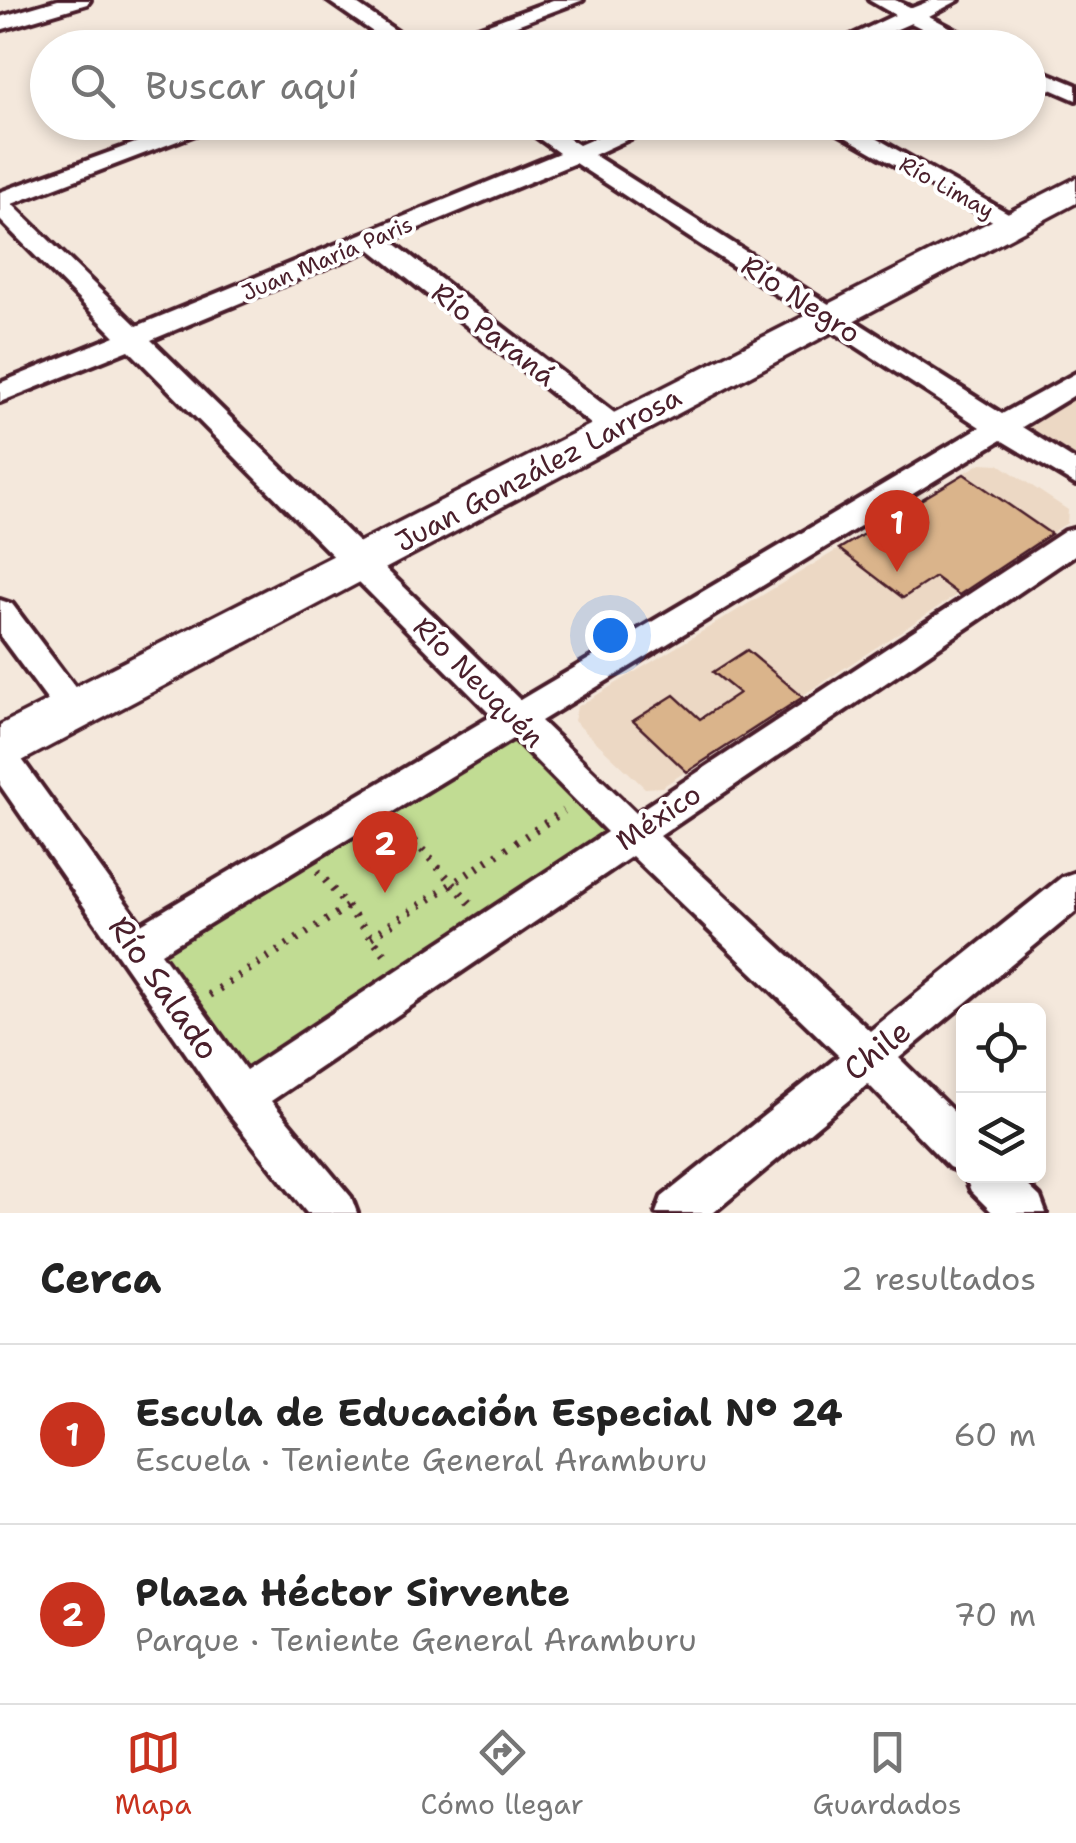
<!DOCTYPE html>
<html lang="es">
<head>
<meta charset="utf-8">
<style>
	:root { --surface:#fff; --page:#f2f2f2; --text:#222; --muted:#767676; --line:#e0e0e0; --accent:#c8321e }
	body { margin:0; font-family:"Shantell Sans",sans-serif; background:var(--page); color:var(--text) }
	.controls { position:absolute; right:30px; bottom:30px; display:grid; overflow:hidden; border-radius:15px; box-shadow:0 5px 15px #0003 }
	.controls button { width:90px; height:90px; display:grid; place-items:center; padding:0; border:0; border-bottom:2px solid var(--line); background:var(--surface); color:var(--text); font:50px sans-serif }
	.you { position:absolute; left:610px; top:635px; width:35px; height:35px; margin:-25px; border:8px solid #fff; border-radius:50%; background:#1a73e8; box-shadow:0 0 0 15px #1a73e833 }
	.badge { display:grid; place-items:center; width:65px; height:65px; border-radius:50%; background:var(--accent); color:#fff; font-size:32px; font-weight:700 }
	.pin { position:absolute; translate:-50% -82px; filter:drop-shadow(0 2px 5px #0008) }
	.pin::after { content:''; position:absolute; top:52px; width:35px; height:30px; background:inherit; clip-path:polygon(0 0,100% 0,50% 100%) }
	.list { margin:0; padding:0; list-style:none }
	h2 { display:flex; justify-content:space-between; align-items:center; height:130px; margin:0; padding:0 40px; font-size:42px }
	h2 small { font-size:32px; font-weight:400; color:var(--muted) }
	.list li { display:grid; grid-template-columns:65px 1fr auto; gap:30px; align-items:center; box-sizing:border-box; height:180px; padding:0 40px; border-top:2px solid var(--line) }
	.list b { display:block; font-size:38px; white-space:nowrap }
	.list p { margin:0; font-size:32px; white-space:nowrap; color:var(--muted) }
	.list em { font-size:32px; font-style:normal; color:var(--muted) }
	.icon { flex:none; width:55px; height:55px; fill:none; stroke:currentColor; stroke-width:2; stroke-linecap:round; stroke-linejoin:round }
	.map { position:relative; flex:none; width:1076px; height:1213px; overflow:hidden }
	.search { position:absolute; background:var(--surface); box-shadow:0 5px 15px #0003; left:30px; right:30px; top:30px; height:110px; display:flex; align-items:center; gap:25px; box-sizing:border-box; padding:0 35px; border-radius:55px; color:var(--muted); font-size:38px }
	.sheet { height:490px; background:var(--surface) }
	nav { display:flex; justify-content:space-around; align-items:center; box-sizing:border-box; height:140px; border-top:2px solid var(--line); background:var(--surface); font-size:28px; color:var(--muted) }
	nav a { display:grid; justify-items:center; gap:5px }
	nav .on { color:var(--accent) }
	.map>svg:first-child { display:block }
</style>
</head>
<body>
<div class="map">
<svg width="1076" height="1213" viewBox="0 0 1076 1213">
	<rect width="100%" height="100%" fill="#f4e8dc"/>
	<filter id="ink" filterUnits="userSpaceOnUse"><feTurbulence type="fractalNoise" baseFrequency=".01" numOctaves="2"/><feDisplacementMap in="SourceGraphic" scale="20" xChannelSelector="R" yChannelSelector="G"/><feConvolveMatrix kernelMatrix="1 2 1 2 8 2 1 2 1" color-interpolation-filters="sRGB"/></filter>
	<g filter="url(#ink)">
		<!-- built -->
		<path fill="#ecd8c4" d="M1076,395v68l-55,-35z
			M981,463l18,1 69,46 -1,13 -405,264 -17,1 -71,-67 3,-14z"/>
		<!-- green -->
		<path fill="#c1dc93" stroke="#867e5f" stroke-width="2.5" d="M508,731l104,106 -369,245 -94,-133z"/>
		<!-- building -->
		<path fill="#dab48b" stroke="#4a1f2b" stroke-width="2.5" d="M964,474l87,60 -92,61 -24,-18 -32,21 -64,-49z
			M747,650l56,47 -116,75 -54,-51 41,-26 26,24 39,-26 -26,-21z"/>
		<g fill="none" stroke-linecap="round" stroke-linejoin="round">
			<defs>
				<path id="street" d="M58,0h32l-3,4 -87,26v-13z
					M327,0h24l70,48h-25z
					M553,0h30l-127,48h-32z
					M869,0h26l17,8 20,-8h27l-30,16 60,32h-28l-50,-25 -57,25h-29l70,-33z
					M1028,65l48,20v15l-48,-21z
					M193,122h34l-215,82 125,122 422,-173 -43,-31h27l36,23 54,-23h32l-71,33 408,259 74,-41v21l-54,33 54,34v24l-75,-45 -460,281 95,92 429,-282 11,-3v26l-416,282 210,195 192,-154 14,-5v39l-177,147 65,64v51l-15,-6 -81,-83 -155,129h-57l6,-16 177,-141 -207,-200 -361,245 80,96 6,16h-50l-81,-102 -226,-326v-42l13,4 128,177 351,-208 -363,-366 -129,52v-19l115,-47 -115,-116v-28zM575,163l405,264 -460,273 -369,-360 219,-91 236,187h20l4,-7 -4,-7 -236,-182zM514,738l93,94 -361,238 -85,-117z
					M819,122h29l176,100 -3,5h-18z
					M0,600l12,4 74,98 5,9 -5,9 -12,4 -12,-4 -62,-84z
					M965,1176h53l22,21 6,16h-53l-22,-22z"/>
				<path id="secondary" d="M1076,178v25l-1058,560 -18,6v-44z"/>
			</defs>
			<!-- street casing -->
			<use href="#street" stroke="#4a1f2b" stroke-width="8"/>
			<!-- secondary casing -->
			<use href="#secondary" stroke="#4a1f2b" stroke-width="7"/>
			<!-- path -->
			<path stroke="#4a1f2b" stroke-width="8" stroke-dasharray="2.5 9" stroke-linecap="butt" d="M399,824l72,80
				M318,871l71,88
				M371,937l193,-126
				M209,995l138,-88"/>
			<!-- street -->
			<use href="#street" fill="#fff" fill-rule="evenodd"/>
			<!-- secondary -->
			<use href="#secondary" fill="#fff" fill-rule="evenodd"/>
		</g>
	</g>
	<g text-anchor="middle" stroke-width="8" stroke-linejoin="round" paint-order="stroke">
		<!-- far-street labels -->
		<g font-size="22" fill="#4a1f2b" stroke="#fff">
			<text transform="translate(947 187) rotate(29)" y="8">Río Limay</text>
			<text transform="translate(327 258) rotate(-23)" y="8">Juan María Paris</text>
		</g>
		<!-- street labels -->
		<g font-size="28" fill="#4a1f2b" stroke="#fff">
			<text transform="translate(801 299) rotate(33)" y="10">Río Negro</text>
			<text transform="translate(494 334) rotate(38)" y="10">Río Paraná</text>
			<text transform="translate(538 469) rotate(-28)" y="10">Juan González Larrosa</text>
			<text transform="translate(479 682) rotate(45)" y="10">Río Neuquén</text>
			<text transform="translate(658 817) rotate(-34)" y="10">México</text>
		</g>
		<!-- near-street labels -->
		<g font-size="32" fill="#4a1f2b" stroke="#fff">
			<text transform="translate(164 988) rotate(55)" y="11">Río Salado</text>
			<text transform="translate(877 1050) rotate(-39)" y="11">Chile</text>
		</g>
	</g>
</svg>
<div class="controls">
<button><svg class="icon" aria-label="locate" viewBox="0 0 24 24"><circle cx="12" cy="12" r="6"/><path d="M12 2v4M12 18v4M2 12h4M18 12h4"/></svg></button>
<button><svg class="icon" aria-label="layers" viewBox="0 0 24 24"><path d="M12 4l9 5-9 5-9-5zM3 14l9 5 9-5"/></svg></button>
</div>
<div class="you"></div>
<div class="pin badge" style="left:897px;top:572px">1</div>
<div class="pin badge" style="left:385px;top:893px">2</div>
<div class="search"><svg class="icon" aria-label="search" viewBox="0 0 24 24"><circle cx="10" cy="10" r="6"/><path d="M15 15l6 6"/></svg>Buscar aquí</div>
</div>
<section class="sheet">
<h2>Cerca<small>2 resultados</small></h2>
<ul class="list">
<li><span class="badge">1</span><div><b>Escula de Educación Especial N° 24</b><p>Escuela · Teniente General Aramburu</p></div><em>60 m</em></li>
<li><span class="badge">2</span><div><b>Plaza Héctor Sirvente</b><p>Parque · Teniente General Aramburu</p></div><em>70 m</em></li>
</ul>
</section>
<nav>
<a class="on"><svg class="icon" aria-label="map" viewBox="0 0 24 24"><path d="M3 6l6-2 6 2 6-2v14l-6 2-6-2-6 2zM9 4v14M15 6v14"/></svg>Mapa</a>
<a><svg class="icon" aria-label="directions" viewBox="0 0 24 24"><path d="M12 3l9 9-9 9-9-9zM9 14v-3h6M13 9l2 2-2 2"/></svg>Cómo llegar</a>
<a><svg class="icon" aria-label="saved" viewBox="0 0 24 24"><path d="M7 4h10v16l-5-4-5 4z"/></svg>Guardados</a>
</nav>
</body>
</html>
